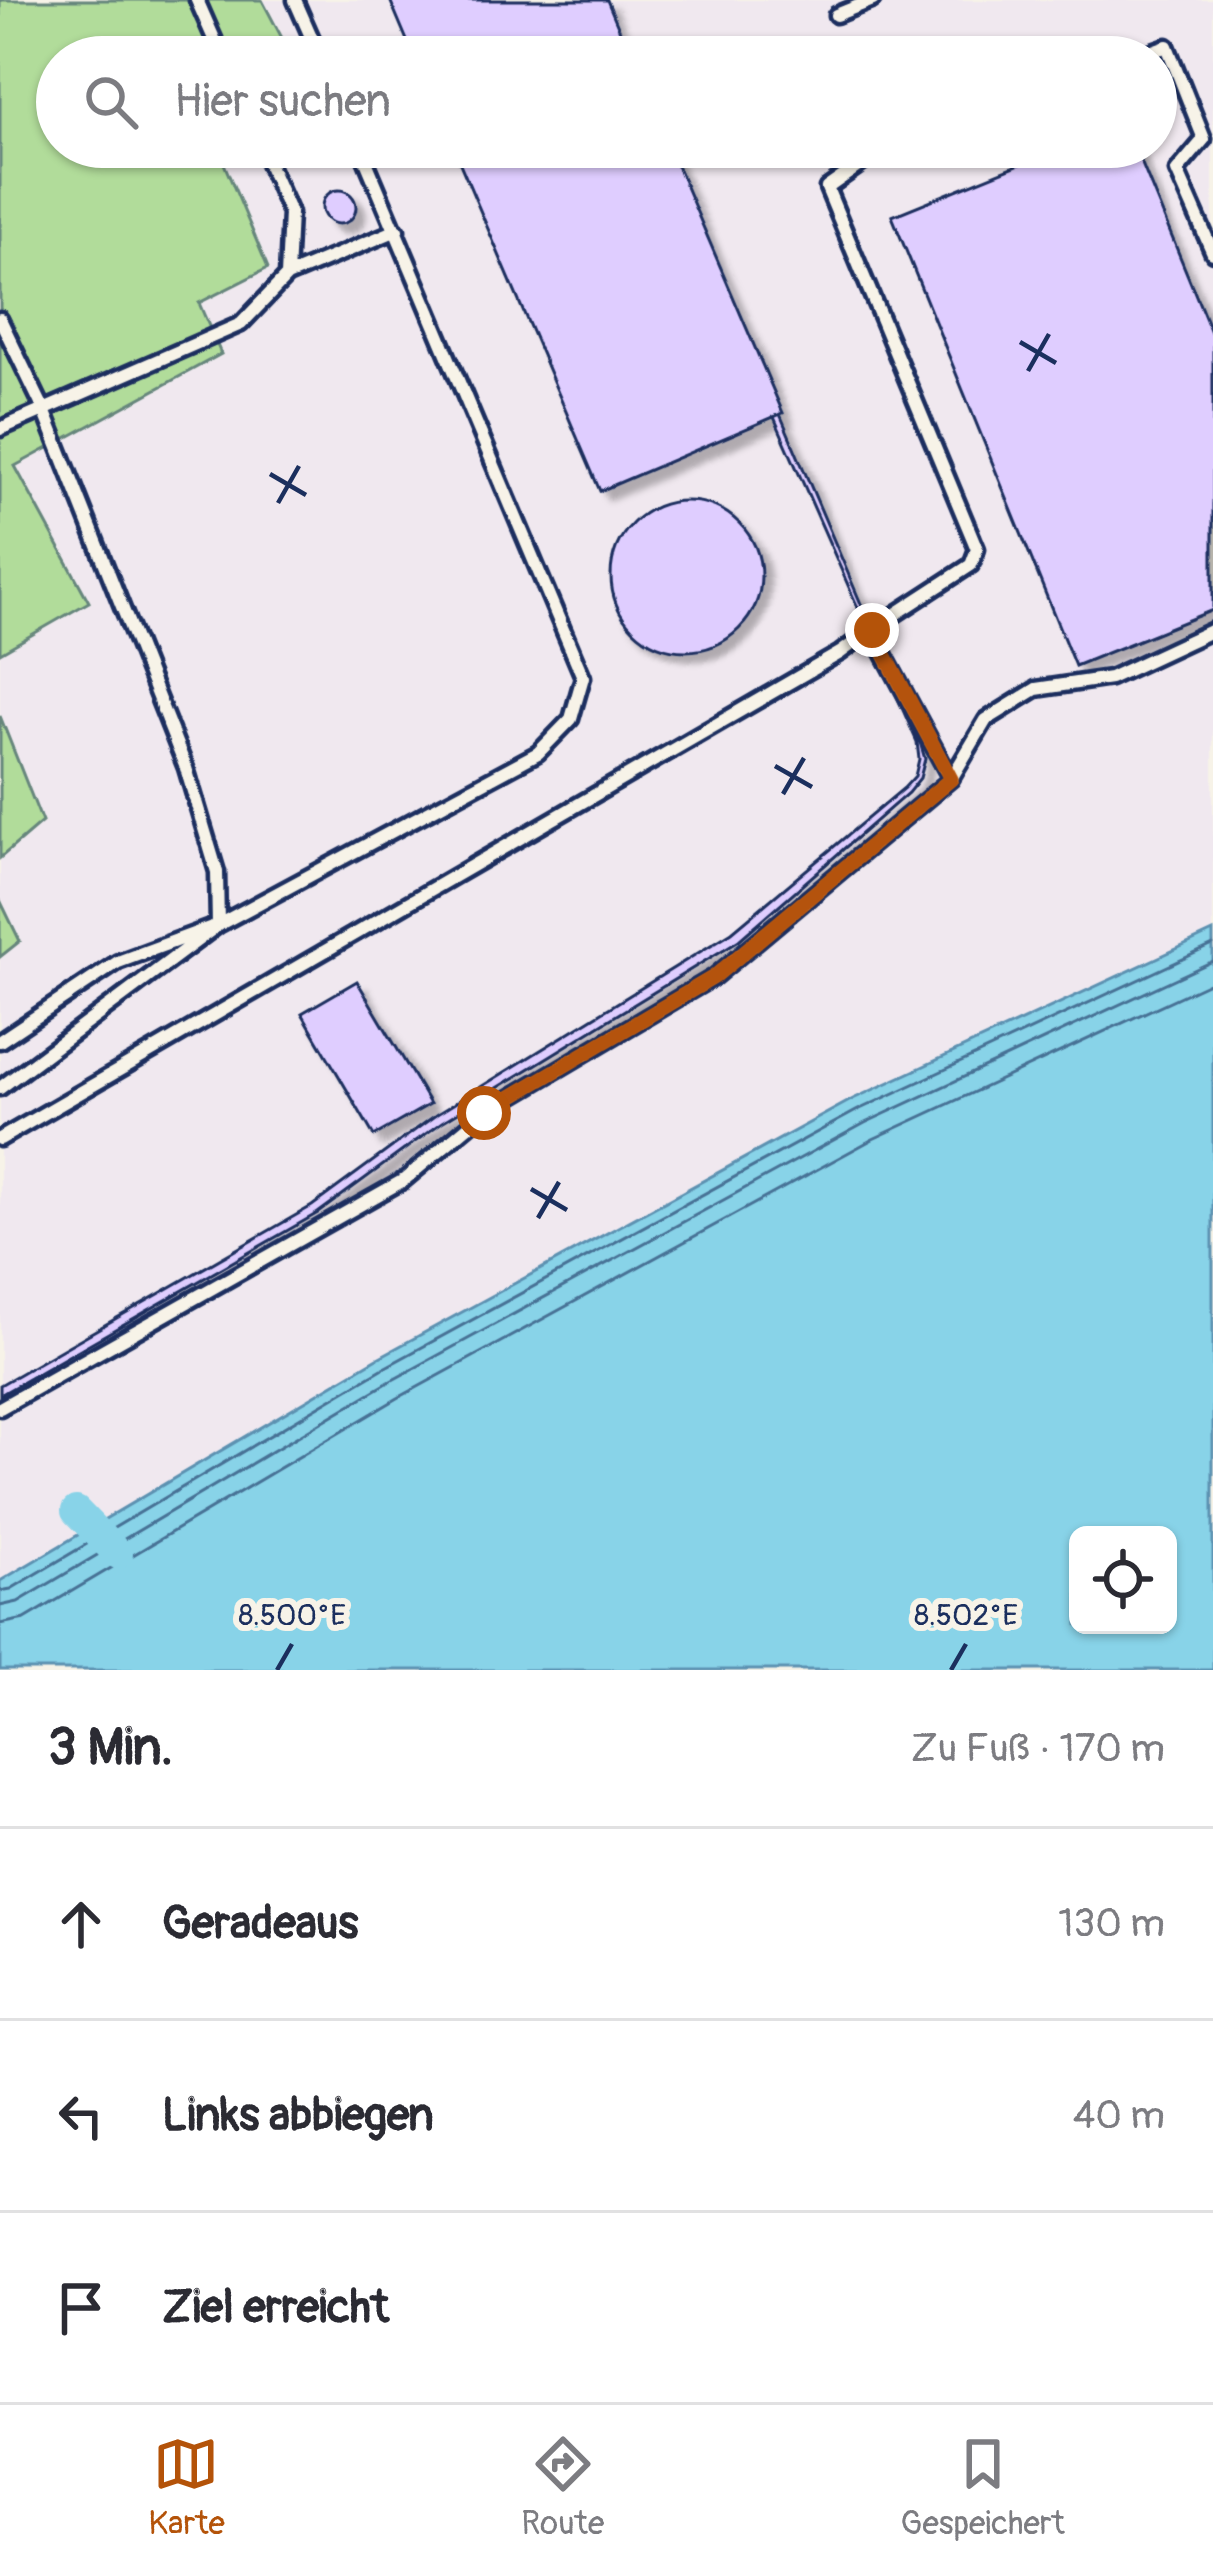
<!DOCTYPE html>
<html lang="de">
<head>
<meta charset="utf-8">
<style>
	:root { --surface:#fff; --page:#f7f7f7; --text:#2b2b33; --muted:#7c7c81; --line:#e1e1e2; --accent:#b45309 }
	body { margin:0; font-family:Pangolin,sans-serif; background:var(--page); color:var(--text) }
	.controls { position:absolute; right:36px; bottom:36px; display:grid; overflow:hidden; border-radius:18px; box-shadow:0 3px 9px #0004 }
	.controls button { width:108px; height:108px; display:grid; place-items:center; padding:0; border:0; border-bottom:3px solid var(--line); background:var(--surface); color:var(--text); font:60px sans-serif }
	.stop { position:absolute; width:36px; height:36px; margin:-27px; border:9px solid #b45309; border-radius:50%; background:#fff }
	.stop.end { background:#b45309; border-color:#fff; box-shadow:0 3px 12px #0008 }
	.list { margin:0; padding:0; list-style:none }
	h2 { display:flex; justify-content:space-between; align-items:center; height:156px; margin:0; padding:0 48px; font-size:51px }
	h2 small { font-size:39px; font-weight:400; color:var(--muted) }
	.list li { display:grid; grid-template-columns:78px 1fr auto; gap:36px; align-items:center; box-sizing:border-box; height:192px; padding:0 48px; border-top:3px solid var(--line) }
	.list b { display:block; font-size:45px; white-space:nowrap }
	.list em { font-size:39px; font-style:normal; color:var(--muted) }
	.icon { flex:none; width:66px; height:66px; fill:none; stroke:currentColor; stroke-width:2; stroke-linecap:round; stroke-linejoin:round }
	.map { position:relative; flex:none; width:1213px; height:1670px; overflow:hidden }
	.search { position:absolute; background:var(--surface); box-shadow:0 3px 9px #0004; left:36px; right:36px; top:36px; height:132px; display:flex; align-items:center; gap:30px; box-sizing:border-box; padding:0 42px; border-radius:66px; color:var(--muted); font-size:45px }
	.sheet { height:732px; background:var(--surface) }
	nav { display:flex; justify-content:space-around; align-items:center; box-sizing:border-box; height:168px; border-top:3px solid var(--line); background:var(--surface); font-size:33px; color:var(--muted) }
	nav a { display:grid; justify-items:center; gap:6px }
	nav .on { color:var(--accent) }
	.map>svg:first-child { display:block }
</style>
</head>
<body>
<div class="map">
<svg width="1213" height="1670" viewBox="0 0 1213 1670">
	<defs>
		<filter id="shadow"><feDropShadow dx="9" dy="9" stdDeviation="3" flood-color="#0004"/></filter>
	</defs>
	<rect width="100%" height="100%" fill="#f7f3e8"/>
	<filter id="ink" filterUnits="userSpaceOnUse"><feTurbulence type="fractalNoise" baseFrequency=".00833" numOctaves="2"/><feDisplacementMap in="SourceGraphic" scale="24" xChannelSelector="R" yChannelSelector="G"/><feConvolveMatrix kernelMatrix="1 2 1 2 8 2 1 2 1" color-interpolation-filters="sRGB"/></filter>
	<g filter="url(#ink)">
		<!-- built -->
		<path fill="#f0e8ef" fill-rule="evenodd" d="M0,0h1213v932l-360,167 -477,260 -376,222zM57,57h1099v90h-1099z"/>
		<!-- green -->
		<path fill="#b1dc9a" stroke="#66867c" stroke-width="3" d="M0,0h262l30,57h-235v90h160l51,121 -69,35 22,51 -206,112 74,136 -89,51z
			M0,716l42,106 -42,36z
			M0,900l20,41 -20,16z"/>
		<!-- water -->
		<path fill="#88d3e8" stroke="#5c91b1" stroke-width="3" fill-rule="evenodd" d="M1213,932v738h-1213v-89l376,-222 477,-260zM1078,1535h90v90h-90z"/>
		<g fill="none" stroke-linecap="round" stroke-linejoin="round">
			<!-- shore -->
			<path stroke="#477195" stroke-width="3" d="M0,1591l11,-2 371,-220 476,-259 355,-165
				M0,1606l18,-4 371,-220 476,-259 348,-162
				M0,1624l25,-5 373,-221 475,-259 340,-158"/>
			<!-- canal -->
			<path stroke="#88d3e8" stroke-width="30" d="M76,1511l42,43"/>
		</g>
		<!-- building -->
		<path fill="#dfcdff" stroke="#1b2f5e" stroke-width="3" filter="url(#shadow)" d="M390,0h217l24,57h-217z
			M453,147h216l114,266 -183,78z
			M1062,147h73l78,190v273l-138,56 -183,-450z
			M322 207a17 17 0 1 1 34 0a17 17 0 1 1-34 0Z
			M780,414l140,328 5,17 -5,19 -12,15 -169,147 -297,182 -124,91 -318,182v-10l312,-179 125,-92 295,-182 172,-144 11,-12 4,-17 -2,-17 -143,-325z
			M611 576a75 75 0 1 1 150 0a75 75 0 1 1-150 0Z
			M357,981l73,123 -56,32 -72,-123z"/>
		<g fill="none" stroke-linecap="round" stroke-linejoin="round">
			<defs>
				<path id="service" d="M197,0l25,57
					M295,0l25,57
					M836,15l37,-15
					M1136,57l31,-11 37,93 -27,32 36,82
					M287,276l110,-46
					M0,319l44,91 142,358 31,104 1,53 -100,37 -118,79
					M0,429l241,-105 46,-48 3,-63 -29,-66
					M871,630l100,-65 6,-16 -150,-361 58,-41
					M0,1088l218,-163 320,-172 33,-34 12,-42 -223,-530
					M0,1139l840,-486 31,-23 80,149
					M0,1408l404,-228 80,-67 230,-136 237,-198 35,-59 50,-31 74,-11 103,-48"/>
			</defs>
			<!-- service casing -->
			<use href="#service" stroke="#1b2f5e" stroke-width="21"/>
			<!-- service -->
			<use href="#service" stroke="#f7f3e8" stroke-width="12"/>
		</g>
	</g>
	<g fill="none" stroke-linecap="round" stroke-linejoin="round" filter="url(#ink)">
		<!-- route -->
		<path stroke="#b45309" stroke-width="15" d="M484,1113l230,-136 237,-198 -79,-149"/>
	</g>
	<!-- ticks -->
	<path fill="none" stroke="#1b2f5e" stroke-width="4.5" d="M1020,342l36,21M1028,371l21,-37M270,474l36,21M278,503l21,-37M775,766l37,21M783,794l21,-36M531,1189l36,21M538,1218l21,-36M277,1670l15,-26M951,1670l15,-26"/>
	<g font-size="30" text-anchor="middle" fill="#1b2f5e" stroke="#f7f3e8" stroke-width="12" stroke-linejoin="round" paint-order="stroke">
		<text x="292" y="1625">8.500°E</text>
		<text x="966" y="1625">8.502°E</text>
	</g>
</svg>
<div class="controls">
<button><svg class="icon" aria-label="locate" viewBox="0 0 24 24"><circle cx="12" cy="12" r="6"/><path d="M12 2v4M12 18v4M2 12h4M18 12h4"/></svg></button>
</div>
<div class="stop" style="left:484px;top:1113px"></div>
<div class="stop end" style="left:872px;top:630px"></div>
<div class="search"><svg class="icon" aria-label="search" viewBox="0 0 24 24"><circle cx="10" cy="10" r="6"/><path d="M15 15l6 6"/></svg>Hier suchen</div>
</div>
<section class="sheet">
<h2>3 Min.<small>Zu Fuß · 170 m</small></h2>
<ul class="list">
<li><svg class="icon" aria-label="ahead" viewBox="0 0 24 24"><path d="M12 20V5M6 11l6-6 6 6"/></svg><div><b>Geradeaus</b></div><em>130 m</em></li>
<li><svg class="icon" aria-label="left" viewBox="0 0 24 24"><path d="M17 20v-9H6M10 6l-5 5 5 5"/></svg><div><b>Links abbiegen</b></div><em>40 m</em></li>
<li><svg class="icon" aria-label="arrive" viewBox="0 0 24 24"><path d="M6 21V4h12l-3 4 3 4H6"/></svg><div><b>Ziel erreicht</b></div></li>
</ul>
</section>
<nav>
<a class="on"><svg class="icon" aria-label="map" viewBox="0 0 24 24"><path d="M3 6l6-2 6 2 6-2v14l-6 2-6-2-6 2zM9 4v14M15 6v14"/></svg>Karte</a>
<a><svg class="icon" aria-label="directions" viewBox="0 0 24 24"><path d="M12 3l9 9-9 9-9-9zM9 14v-3h6M13 9l2 2-2 2"/></svg>Route</a>
<a><svg class="icon" aria-label="saved" viewBox="0 0 24 24"><path d="M7 4h10v16l-5-4-5 4z"/></svg>Gespeichert</a>
</nav>
</body>
</html>
